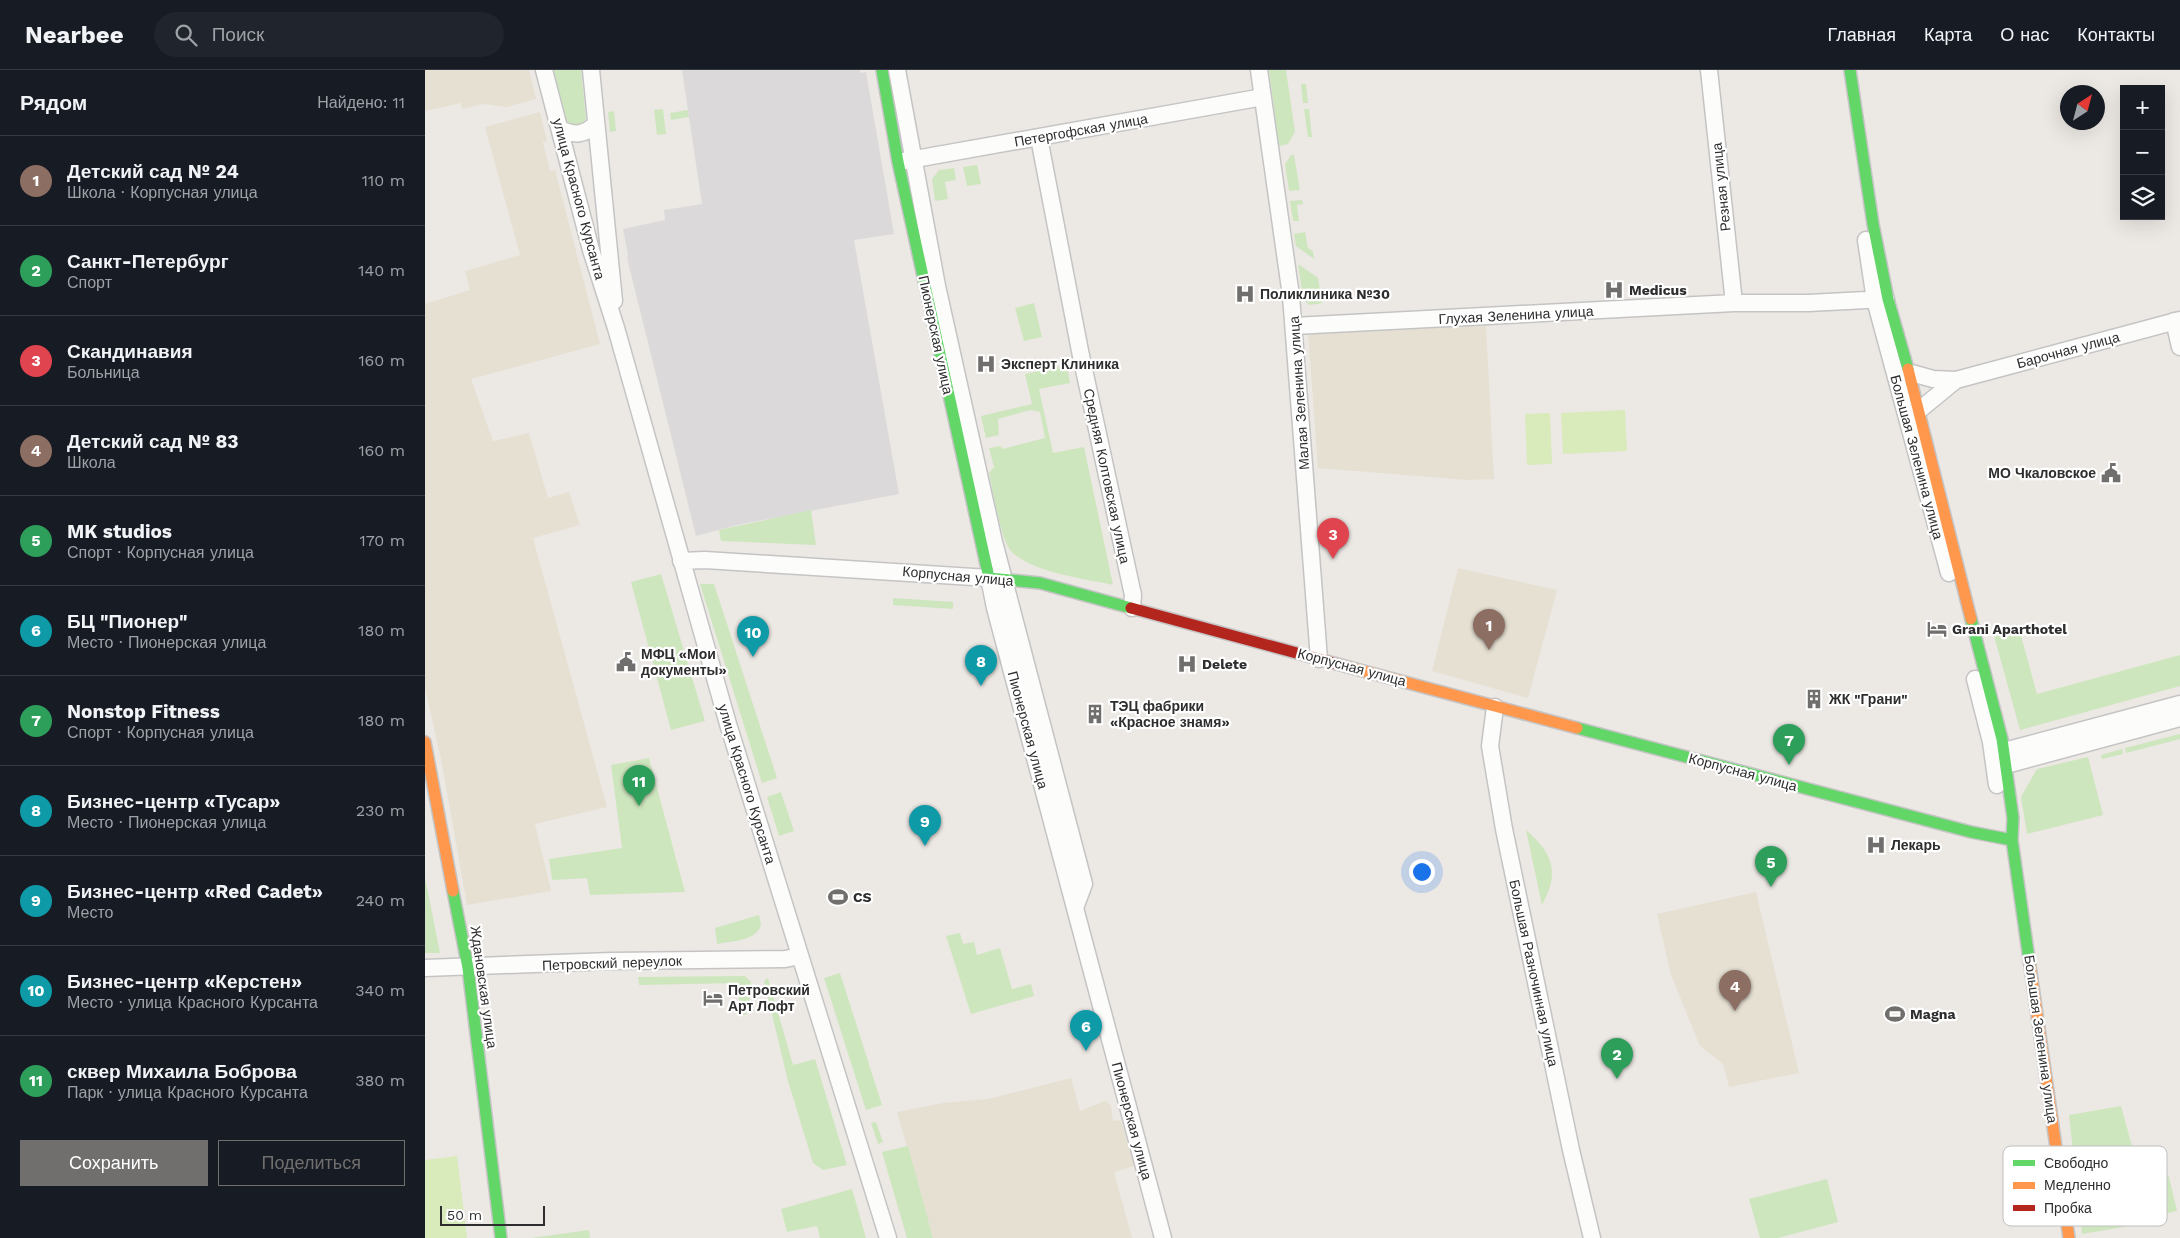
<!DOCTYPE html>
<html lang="ru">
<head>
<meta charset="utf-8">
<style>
	:root { --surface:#171b24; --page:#20242c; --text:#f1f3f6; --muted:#9ea1a6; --line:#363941; --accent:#706f6e }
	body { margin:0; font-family:"Work Sans",sans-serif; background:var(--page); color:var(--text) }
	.controls { position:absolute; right:15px; top:15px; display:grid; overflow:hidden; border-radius:0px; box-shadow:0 5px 20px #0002 }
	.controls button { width:45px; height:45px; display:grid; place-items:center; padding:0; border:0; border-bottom:1px solid var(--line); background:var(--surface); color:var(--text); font:25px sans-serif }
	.compass { position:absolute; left:1635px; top:15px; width:45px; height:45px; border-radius:50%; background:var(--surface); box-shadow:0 5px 20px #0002; rotate:36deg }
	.scale { position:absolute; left:15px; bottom:12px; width:105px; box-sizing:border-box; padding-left:5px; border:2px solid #2e2e2e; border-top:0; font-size:14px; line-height:18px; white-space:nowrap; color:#2e2e2e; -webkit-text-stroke:4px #fff; paint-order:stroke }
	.you { position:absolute; left:996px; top:801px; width:18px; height:18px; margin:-12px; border:4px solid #fff; border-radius:50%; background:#1a73e8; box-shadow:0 0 0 8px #1a73e833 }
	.badge { display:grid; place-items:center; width:32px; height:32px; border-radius:50%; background:var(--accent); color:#fff; font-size:16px; font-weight:700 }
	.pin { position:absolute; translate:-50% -41px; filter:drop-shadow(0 1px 2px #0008) }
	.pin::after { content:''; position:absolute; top:26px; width:18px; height:15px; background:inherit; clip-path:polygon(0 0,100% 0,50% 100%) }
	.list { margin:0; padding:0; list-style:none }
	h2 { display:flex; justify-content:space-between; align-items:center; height:65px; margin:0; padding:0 20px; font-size:21px }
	h2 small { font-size:16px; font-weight:400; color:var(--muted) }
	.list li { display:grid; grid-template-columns:32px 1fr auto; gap:15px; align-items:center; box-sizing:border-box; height:90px; padding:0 20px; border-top:1px solid var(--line) }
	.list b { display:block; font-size:19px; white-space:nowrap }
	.list p { margin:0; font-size:16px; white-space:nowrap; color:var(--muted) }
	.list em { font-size:16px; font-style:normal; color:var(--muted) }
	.actions { display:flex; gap:10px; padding:15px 20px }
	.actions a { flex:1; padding:11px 0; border:1px solid var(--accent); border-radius:0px; text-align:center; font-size:18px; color:var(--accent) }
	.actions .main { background:var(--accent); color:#fff }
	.icon { flex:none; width:28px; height:28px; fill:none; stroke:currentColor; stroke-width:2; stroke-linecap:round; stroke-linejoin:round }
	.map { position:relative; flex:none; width:1755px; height:1168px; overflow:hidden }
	header { display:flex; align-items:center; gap:30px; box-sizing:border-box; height:70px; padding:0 25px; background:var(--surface); border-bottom:1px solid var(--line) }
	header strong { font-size:24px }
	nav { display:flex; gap:28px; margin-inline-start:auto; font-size:18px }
	.search { width:350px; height:45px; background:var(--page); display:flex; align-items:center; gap:12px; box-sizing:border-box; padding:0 18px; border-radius:28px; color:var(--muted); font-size:19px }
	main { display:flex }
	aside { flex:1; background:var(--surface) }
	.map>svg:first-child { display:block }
</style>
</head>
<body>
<header>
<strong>Nearbee</strong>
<div class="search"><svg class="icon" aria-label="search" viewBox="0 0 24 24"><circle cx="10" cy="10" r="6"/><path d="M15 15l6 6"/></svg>Поиск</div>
<nav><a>Главная</a><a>Карта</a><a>О нас</a><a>Контакты</a></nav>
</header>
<main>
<aside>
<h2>Рядом<small>Найдено: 11</small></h2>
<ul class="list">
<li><span class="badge" style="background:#8d6e63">1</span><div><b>Детский сад № 24</b><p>Школа · Корпусная улица</p></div><em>110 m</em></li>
<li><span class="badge" style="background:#2e9e5b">2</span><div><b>Санкт-Петербург</b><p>Спорт</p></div><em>140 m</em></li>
<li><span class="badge" style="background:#e0444e">3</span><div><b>Скандинавия</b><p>Больница</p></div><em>160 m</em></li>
<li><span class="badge" style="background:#8d6e63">4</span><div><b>Детский сад № 83</b><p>Школа</p></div><em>160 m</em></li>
<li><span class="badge" style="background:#2e9e5b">5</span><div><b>MK studios</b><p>Спорт · Корпусная улица</p></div><em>170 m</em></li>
<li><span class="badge" style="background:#0f9aa8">6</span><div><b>БЦ &quot;Пионер&quot;</b><p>Место · Пионерская улица</p></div><em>180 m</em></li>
<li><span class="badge" style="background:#2e9e5b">7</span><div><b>Nonstop Fitness</b><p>Спорт · Корпусная улица</p></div><em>180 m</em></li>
<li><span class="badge" style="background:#0f9aa8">8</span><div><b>Бизнес-центр «Тусар»</b><p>Место · Пионерская улица</p></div><em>230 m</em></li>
<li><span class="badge" style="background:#0f9aa8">9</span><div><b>Бизнес-центр «Red Cadet»</b><p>Место</p></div><em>240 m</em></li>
<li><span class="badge" style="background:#0f9aa8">10</span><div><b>Бизнес-центр «Керстен»</b><p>Место · улица Красного Курсанта</p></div><em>340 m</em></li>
<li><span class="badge" style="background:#2e9e5b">11</span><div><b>сквер Михаила Боброва</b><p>Парк · улица Красного Курсанта</p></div><em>380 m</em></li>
</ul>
<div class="actions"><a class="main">Сохранить</a><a>Поделиться</a></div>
</aside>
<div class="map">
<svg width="1755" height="1168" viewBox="0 0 1755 1168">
	<rect width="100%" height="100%" fill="#ece8e4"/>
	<!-- industrial -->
	<path fill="#dcd9db" d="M257,0h178v3l6,-1 28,162 -40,6 45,254 -162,31 -41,11 -69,-278 1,-3 -5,-26 42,-9 -1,-10 38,-6z"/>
	<!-- education -->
	<path fill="#e6e0d3" d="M0,0h104l7,29 -29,8 -24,-3 -21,5 -1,-6 -36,8z
		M115,42l7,29 -4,1 7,29 5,-1 45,174 -129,35 22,62 36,-8 19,65 21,-6 11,33 -47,13 74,269 -72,17 16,67 -84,14 -26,-146 -16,-71v-384l45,-14 -5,-19 55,-16 -35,-128z
		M1061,255l8,154 -27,1 -149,-12 -10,-135z
		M1033,498l99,22 -29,108 -96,-27z
		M1331,822l43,181 -70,14 -6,-23 -23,-18 -29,-71 -14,-61z
		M646,1008l9,33 25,-10 6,4 2,16 8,-1 13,46 -20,6 18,66h-199l-36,-126 46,-9 45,-4z"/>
	<!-- green -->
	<path fill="#cee6be" d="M127,0h29l5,49 -5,6 -9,1 -7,-5z
		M844,0h17l9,62 -7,12 -9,2z
		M876,14h5l2,19h-5z
		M238,39l3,25 -9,1 -3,-25z
		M879,39h5l3,28h-4z
		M263,40l1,7 -18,3 -1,-7z
		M189,41l2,20 -6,1 -2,-20z
		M866,85h3l6,35 -11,1 -4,-27z
		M552,95l4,19 -14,2 -4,-19z
		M529,98l2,12 -11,2 3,17 -13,2 -3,-22 7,-9z
		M877,130l1,4 -6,1 2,16h-6l-3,-20z
		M880,162l3,16 5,3 1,8 -18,-13 -2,-12z
		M873,194l20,14 4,25 -12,2 -7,-6z
		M609,233l8,34 -18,4 -9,-33z
		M642,295l3,18 -31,6 14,64 31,-6 29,138c-28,-6 -83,-13 -102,-34 -11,-13 -18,-60 -22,-78l5,-6 -5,-19 12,-2 1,3 43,-11 -5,-26 -10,-2 -32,9 1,16 -13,3 -5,-22 51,-12 -7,-30z
		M386,440l5,35 -95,-4 -2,-11z
		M236,504l44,147 -34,9 -40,-148z
		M275,514h14l63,194 -15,5z
		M468,528l60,4v7l-60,-4z
		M1593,555l19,69 143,-39v31l-160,44 -27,-98z
		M1755,664v5l-54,14 -1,-5z
		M1697,679l1,5 -21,5 -1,-4z
		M1663,687l15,58 -76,19 -6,-37 16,-28z
		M224,688l36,134 -95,3 -3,-17 -35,2 -3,-21 73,-11 -11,-83z
		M356,722l13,39 -15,5 -12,-39z
		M1101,760c27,23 34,43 16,75z
		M0,807l15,76h-15z
		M334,845l2,10c-4,16 -30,16 -44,19l-2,-16z
		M535,863l3,11 11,-2 3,13 23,-7 12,41 19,-5 3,12 -63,18 -25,-78z
		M415,903l42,132 -16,5 -42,-132z
		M320,906l6,6 -2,28 -2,4 -8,2v-33l-100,2 -1,-8z
		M343,908l25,87 22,-6 32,106 -24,5 -10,-7 -25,-82 -24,-100z
		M1696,1036l14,51 19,-5 15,25 8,34 -41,9v5l-54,9 -13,-119z
		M451,1052l7,20 -5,2 -7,-21z
		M483,1076l25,92h-26l-25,-86z
		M1402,1109l11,43 -60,16h-18l-11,-39z
		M427,1119l14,49h-46l-3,-12 -30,6 -6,-23z
		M164,1160l1,8h-59z"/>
	<!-- pitch -->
	<path fill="#d9eabb" d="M1200,340l2,41 -64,3 -2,-41z
		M1125,343l2,51 -25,1 -2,-51z
		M32,1086l10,82h-42v-78z"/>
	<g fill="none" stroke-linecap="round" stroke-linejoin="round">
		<defs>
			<path id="street" d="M119,0l47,180 25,78 112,396 160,514
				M166,0l23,231
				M472,0l40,216 57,256 90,342 -9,24
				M834,0l32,226 28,363
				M1284,0l25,233
				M135,59c15,7 24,6 36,-5
				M614,68l42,218 52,239 -1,13
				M479,91l359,-64
				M1441,170l9,60 74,273
				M1749,251l6,26
				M869,256l440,-23h74l78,-4
				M1483,302l25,7 23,1 224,-60
				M1492,342l39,-32
				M256,491l24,-1 284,18 6,30 168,630
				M1550,609l16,63 6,43
				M1070,637l-5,39 14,83 67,321 21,88
				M1579,681l176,-47
				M1581,695l174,-47
				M0,898l186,-7 174,-2 15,-3"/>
			<path id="fast" d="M457,0l16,92 91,416 51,5 91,25
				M1425,0l23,154 15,75 20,70
				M1546,549l31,120 11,79 -1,22 18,126
				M1152,658l394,104 41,8
				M28,821l15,77 33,270"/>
			<path id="slow" d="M1483,299l63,250
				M912,594l240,64
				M0,672l28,149
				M1605,896l39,272"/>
			<path id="jam" d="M706,538l206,56"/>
		</defs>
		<!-- street casing -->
		<use href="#street" stroke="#c5c4c5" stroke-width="19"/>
		<!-- fast casing -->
		<use href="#fast" stroke="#c5c4c5" stroke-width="14"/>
		<!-- slow casing -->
		<use href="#slow" stroke="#c5c4c5" stroke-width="14"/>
		<!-- jam casing -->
		<use href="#jam" stroke="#c5c4c5" stroke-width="14"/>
		<!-- street -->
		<use href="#street" stroke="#fcfcfb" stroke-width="16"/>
		<!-- fast -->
		<use href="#fast" stroke="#63d668" stroke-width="11"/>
		<!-- slow -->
		<use href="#slow" stroke="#ff974d" stroke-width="11"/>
		<!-- jam -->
		<use href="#jam" stroke="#b3261e" stroke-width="11"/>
	</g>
	<!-- icons -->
	<defs>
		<symbol id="hospital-bare" viewBox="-9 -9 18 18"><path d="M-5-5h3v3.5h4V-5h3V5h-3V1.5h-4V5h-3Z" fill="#706f6e" stroke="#fff" stroke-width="2.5" paint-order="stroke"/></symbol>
		<symbol id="civic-bare" viewBox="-9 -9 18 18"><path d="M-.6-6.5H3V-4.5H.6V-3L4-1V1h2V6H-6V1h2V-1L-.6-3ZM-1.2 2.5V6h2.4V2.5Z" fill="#706f6e" stroke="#fff" stroke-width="2.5" paint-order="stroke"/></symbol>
		<symbol id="hotel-bare" viewBox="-9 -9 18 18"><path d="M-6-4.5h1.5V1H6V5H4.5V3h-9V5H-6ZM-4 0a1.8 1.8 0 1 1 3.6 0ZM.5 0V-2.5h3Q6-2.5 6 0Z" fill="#706f6e" stroke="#fff" stroke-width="2.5" paint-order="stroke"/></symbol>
		<symbol id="building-bare" viewBox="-9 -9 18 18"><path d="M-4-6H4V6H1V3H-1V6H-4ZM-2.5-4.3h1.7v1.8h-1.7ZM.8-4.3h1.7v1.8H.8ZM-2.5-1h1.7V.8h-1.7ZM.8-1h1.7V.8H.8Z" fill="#706f6e" stroke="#fff" stroke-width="2.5" paint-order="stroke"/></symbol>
		<symbol id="stadium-bare" viewBox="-9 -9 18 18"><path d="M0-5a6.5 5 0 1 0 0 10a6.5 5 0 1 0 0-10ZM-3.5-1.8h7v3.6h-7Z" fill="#706f6e" stroke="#fff" stroke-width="2.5" paint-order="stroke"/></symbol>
	</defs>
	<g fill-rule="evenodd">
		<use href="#hospital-bare" x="1175" y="206" width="28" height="28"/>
		<use href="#hospital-bare" x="806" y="210" width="28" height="28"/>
		<use href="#hospital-bare" x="547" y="280" width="28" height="28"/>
		<use href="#civic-bare" x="1672" y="389" width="28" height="28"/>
		<use href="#hotel-bare" x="1498" y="545" width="28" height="28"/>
		<use href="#civic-bare" x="187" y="578" width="28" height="28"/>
		<use href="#hospital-bare" x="748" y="580" width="28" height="28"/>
		<use href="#building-bare" x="1375" y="615" width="28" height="28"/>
		<use href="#building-bare" x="656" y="630" width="28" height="28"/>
		<use href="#hospital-bare" x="1437" y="761" width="28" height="28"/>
		<use href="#stadium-bare" x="399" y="813" width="28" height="28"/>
		<use href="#hotel-bare" x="274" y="914" width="28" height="28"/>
		<use href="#stadium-bare" x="1456" y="930" width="28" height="28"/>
	</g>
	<g text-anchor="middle" stroke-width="4.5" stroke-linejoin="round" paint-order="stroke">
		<!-- street labels -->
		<g font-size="14" fill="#2e2e2e" stroke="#fff">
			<text transform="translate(656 60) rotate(-10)" y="5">Петергофская улица</text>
			<text transform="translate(1296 117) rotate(-96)" y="5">Резная улица</text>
			<text transform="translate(154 129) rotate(75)" y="5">улица Красного Курсанта</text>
			<text transform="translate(1091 245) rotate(-3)" y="5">Глухая Зеленина улица</text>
			<text transform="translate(511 265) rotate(78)" y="5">Пионерская улица</text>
			<text transform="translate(1643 280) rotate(-15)" y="5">Барочная улица</text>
			<text transform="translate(874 323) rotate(-94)" y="5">Малая Зеленина улица</text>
			<text transform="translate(1492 387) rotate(75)" y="5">Большая Зеленина улица</text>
			<text transform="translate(682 406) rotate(78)" y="5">Средняя Колтовская улица</text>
			<text transform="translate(533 506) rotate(5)" y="5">Корпусная улица</text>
			<text transform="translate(927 597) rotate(15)" y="5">Корпусная улица</text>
			<text transform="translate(603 660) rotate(75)" y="5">Пионерская улица</text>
			<text transform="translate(1318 702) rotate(15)" y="5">Корпусная улица</text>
			<text transform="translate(322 714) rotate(73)" y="5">улица Красного Курсанта</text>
			<text transform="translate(187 893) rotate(-2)" y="5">Петровский переулок</text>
			<text transform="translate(1109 903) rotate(78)" y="5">Большая Разночинная улица</text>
			<text transform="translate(59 917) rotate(82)" y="5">Ждановская улица</text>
			<text transform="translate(1616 969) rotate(82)" y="5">Большая Зеленина улица</text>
			<text transform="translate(707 1051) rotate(75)" y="5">Пионерская улица</text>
		</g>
		<!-- poi labels -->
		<g font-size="14" font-weight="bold" fill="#2e2e2e" stroke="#fff" text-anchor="start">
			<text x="1204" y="225">Medicus</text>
			<text x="835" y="229">Поликлиника №30</text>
			<text x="576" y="299">Эксперт Клиника</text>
			<text x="1671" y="408" text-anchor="end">МО Чкаловское</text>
			<text x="1527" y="564">Grani Aparthotel</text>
			<text x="216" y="589">МФЦ «Мои<tspan x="216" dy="16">документы»</tspan></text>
			<text x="777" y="599">Delete</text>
			<text x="1404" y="634">ЖК "Грани"</text>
			<text x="685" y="641">ТЭЦ фабрики<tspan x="685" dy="16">«Красное знамя»</tspan></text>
			<text x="1466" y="780">Лекарь</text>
			<text x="428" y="832">CS</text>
			<text x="303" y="925">Петровский<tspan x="303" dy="16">Арт Лофт</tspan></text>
			<text x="1485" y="949">Magna</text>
		</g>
	</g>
	<!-- legend -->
	<rect x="1578" y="1076" width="164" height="80" rx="8" fill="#fff" stroke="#c0c0c0" stroke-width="1"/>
	<rect x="1588" y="1090" width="22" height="6" fill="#63d668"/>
	<rect x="1588" y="1112" width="22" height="7" fill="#ff974d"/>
	<rect x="1588" y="1135" width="22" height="6" fill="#b3261e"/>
	<g font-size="14" fill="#2e2e2e">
		<text x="1619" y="1098">Свободно</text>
		<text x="1619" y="1120">Медленно</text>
		<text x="1619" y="1143">Пробка</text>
	</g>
</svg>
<div class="controls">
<button>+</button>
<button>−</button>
<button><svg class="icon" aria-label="layers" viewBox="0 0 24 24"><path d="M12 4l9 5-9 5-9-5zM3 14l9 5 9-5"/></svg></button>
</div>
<svg class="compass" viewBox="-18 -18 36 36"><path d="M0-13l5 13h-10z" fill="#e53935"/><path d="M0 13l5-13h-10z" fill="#9ea1a6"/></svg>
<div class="scale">50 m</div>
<div class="you"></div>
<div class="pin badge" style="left:1064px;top:580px;background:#8d6e63">1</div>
<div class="pin badge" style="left:1192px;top:1009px;background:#2e9e5b">2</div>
<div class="pin badge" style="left:908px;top:489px;background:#e0444e">3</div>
<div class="pin badge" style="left:1310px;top:941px;background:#8d6e63">4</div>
<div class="pin badge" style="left:1346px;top:817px;background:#2e9e5b">5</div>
<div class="pin badge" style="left:661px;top:981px;background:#0f9aa8">6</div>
<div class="pin badge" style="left:1364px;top:695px;background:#2e9e5b">7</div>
<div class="pin badge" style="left:556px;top:616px;background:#0f9aa8">8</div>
<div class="pin badge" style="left:500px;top:776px;background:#0f9aa8">9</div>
<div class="pin badge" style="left:328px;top:587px;background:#0f9aa8">10</div>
<div class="pin badge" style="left:214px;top:736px;background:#2e9e5b">11</div>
</div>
</main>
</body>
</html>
